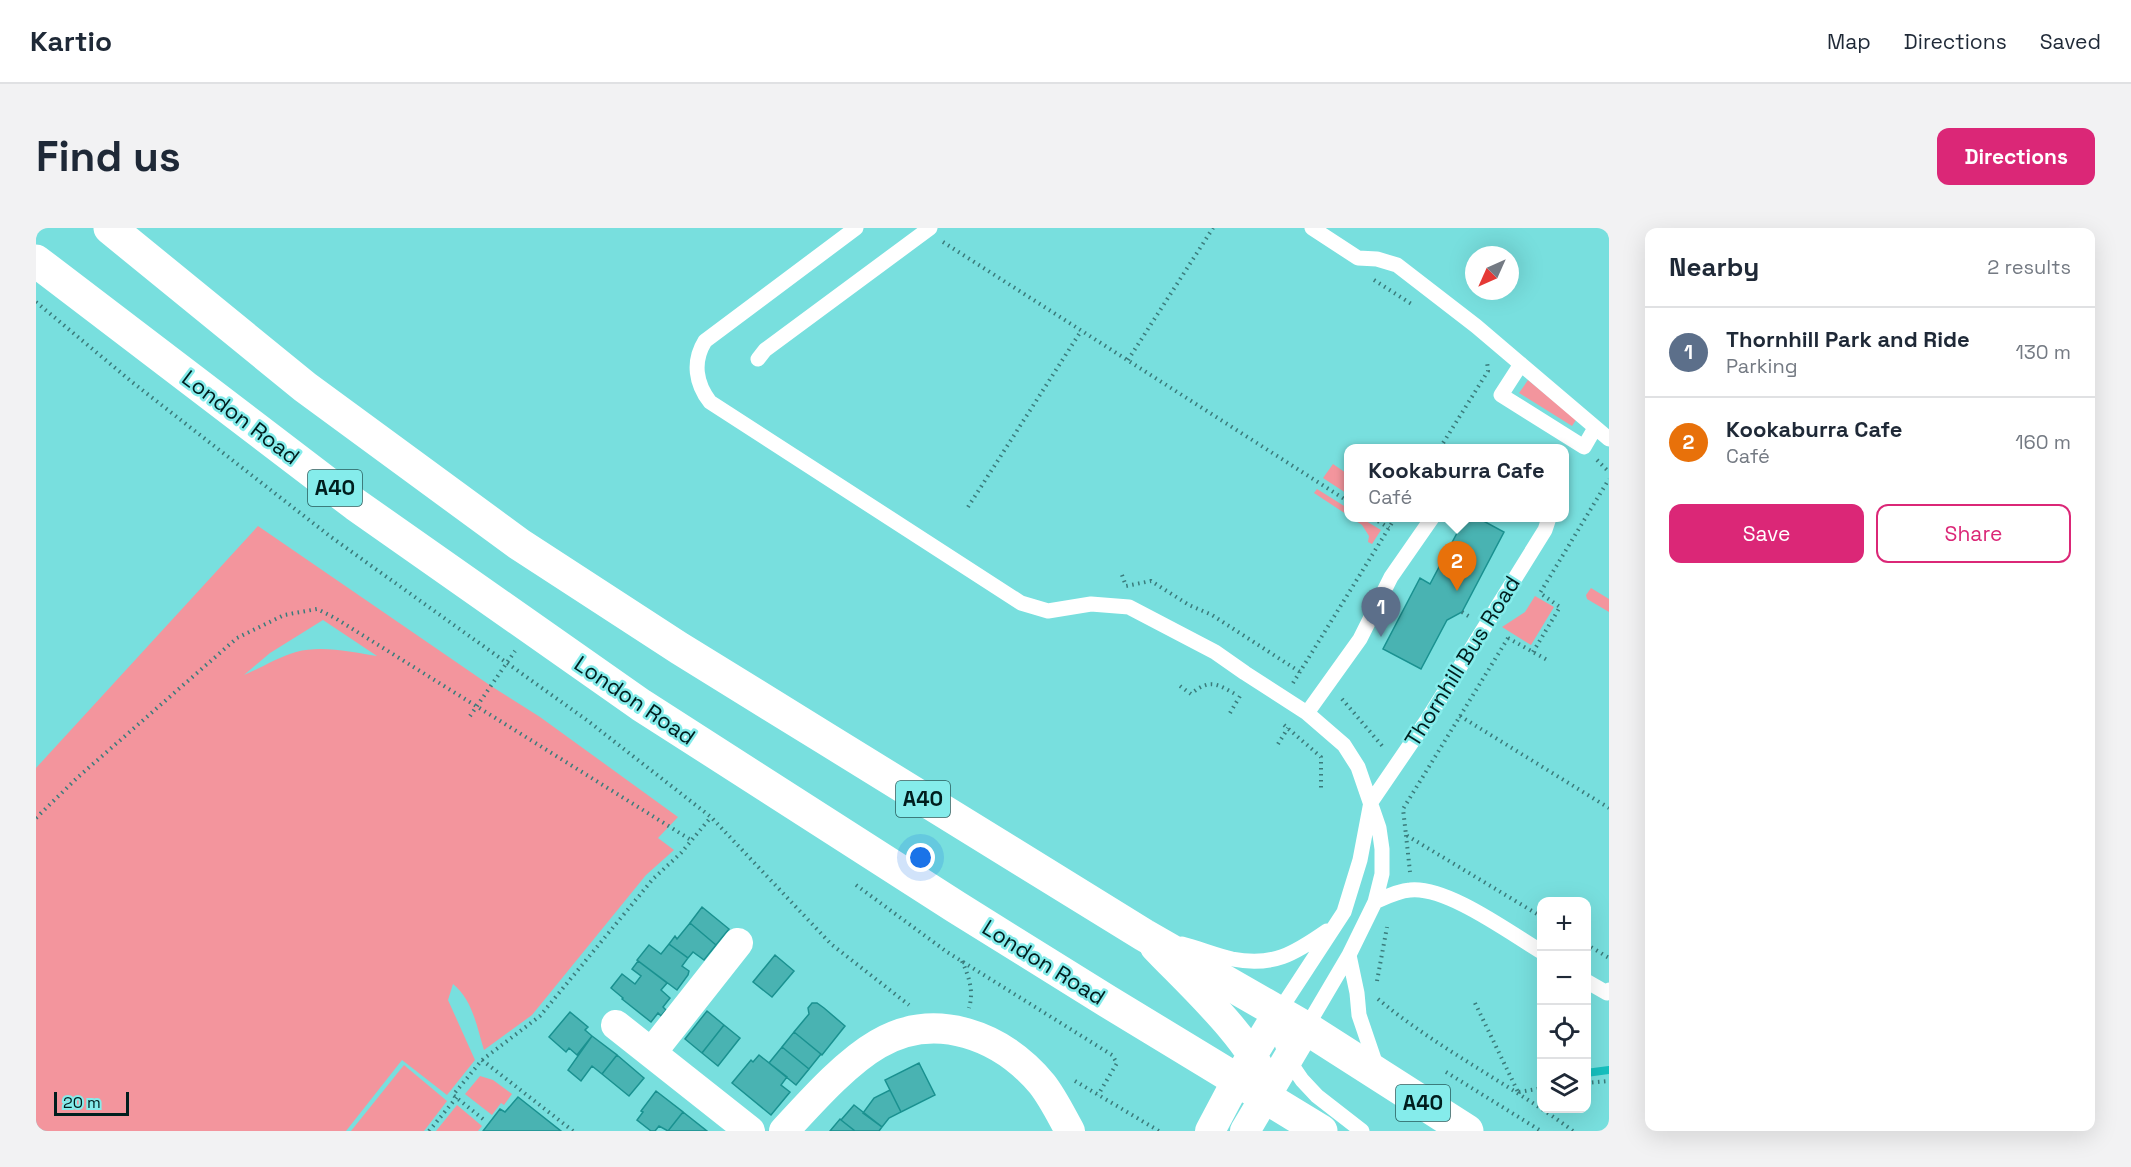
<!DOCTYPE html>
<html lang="en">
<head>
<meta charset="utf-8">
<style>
	:root { --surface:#fff; --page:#f2f2f3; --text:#1f2937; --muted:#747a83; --line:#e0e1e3; --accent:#db2777 }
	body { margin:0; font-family:"Space Grotesk",sans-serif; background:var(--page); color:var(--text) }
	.controls { position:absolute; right:18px; bottom:18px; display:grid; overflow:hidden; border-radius:12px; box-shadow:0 6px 24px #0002 }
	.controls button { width:54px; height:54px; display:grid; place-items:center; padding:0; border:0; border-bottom:2px solid var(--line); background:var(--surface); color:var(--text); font:30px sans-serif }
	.compass { position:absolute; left:1429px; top:18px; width:54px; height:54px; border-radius:50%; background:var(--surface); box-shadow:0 6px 24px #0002; rotate:225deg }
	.scale { position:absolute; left:18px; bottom:15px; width:75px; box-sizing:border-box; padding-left:6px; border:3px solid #001e1e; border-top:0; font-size:16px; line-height:21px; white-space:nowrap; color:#001e1e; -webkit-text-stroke:4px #85eceb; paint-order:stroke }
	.you { position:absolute; left:885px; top:630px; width:21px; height:21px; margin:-15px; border:4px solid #fff; border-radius:50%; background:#1a73e8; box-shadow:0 0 0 9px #1a73e833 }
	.badge { display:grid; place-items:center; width:39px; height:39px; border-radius:50%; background:var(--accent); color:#fff; font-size:20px; font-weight:700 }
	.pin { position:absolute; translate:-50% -50px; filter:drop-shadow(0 2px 3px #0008) }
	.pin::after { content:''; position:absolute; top:32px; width:21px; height:18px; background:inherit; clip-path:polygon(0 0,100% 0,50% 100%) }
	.popup { position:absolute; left:1308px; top:216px; width:225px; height:78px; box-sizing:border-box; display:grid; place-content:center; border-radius:12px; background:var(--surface); filter:drop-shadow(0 2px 4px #0005); font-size:20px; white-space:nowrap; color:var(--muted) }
	.popup b { font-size:22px; color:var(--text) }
	.popup::after { content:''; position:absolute; left:50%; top:100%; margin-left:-12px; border:12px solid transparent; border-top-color:var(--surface) }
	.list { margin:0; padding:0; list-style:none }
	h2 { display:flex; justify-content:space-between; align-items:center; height:78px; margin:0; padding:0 24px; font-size:26px }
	h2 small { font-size:20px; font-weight:400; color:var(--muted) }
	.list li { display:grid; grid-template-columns:39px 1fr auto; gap:18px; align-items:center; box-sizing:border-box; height:90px; padding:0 24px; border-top:2px solid var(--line) }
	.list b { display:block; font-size:22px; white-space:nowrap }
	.list p { margin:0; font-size:20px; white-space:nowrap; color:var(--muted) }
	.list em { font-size:20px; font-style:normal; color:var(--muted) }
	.actions { display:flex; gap:12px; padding:18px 24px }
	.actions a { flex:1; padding:14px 0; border:2px solid var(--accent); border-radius:12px; text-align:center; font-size:21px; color:var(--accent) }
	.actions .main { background:var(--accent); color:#fff }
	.icon { flex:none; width:33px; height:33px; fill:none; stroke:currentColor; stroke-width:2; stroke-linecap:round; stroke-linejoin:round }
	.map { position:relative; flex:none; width:1573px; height:903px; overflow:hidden; border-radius:12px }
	header { display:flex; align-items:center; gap:36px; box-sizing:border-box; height:84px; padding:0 30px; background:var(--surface); border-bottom:2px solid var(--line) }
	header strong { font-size:28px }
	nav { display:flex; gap:33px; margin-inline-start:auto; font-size:21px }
	.intro { display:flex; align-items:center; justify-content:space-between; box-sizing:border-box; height:144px; padding:0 36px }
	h1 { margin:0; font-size:42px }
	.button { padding:15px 27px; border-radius:12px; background:var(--accent); color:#fff; font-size:21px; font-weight:700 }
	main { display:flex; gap:36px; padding:0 36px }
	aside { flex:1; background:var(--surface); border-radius:12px; box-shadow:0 6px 24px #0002 }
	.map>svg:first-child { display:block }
</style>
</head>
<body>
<header>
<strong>Kartio</strong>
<nav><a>Map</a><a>Directions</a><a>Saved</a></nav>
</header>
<div class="intro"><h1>Find us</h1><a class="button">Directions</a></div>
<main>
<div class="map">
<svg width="1573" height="903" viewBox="0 0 1573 903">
	<rect width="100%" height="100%" fill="#78dfde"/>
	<!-- green -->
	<path fill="#f3959d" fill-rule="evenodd" d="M1492,152l48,40 -4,6 -53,-33z
		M1297,236l16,11v20l-26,-17z
		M1281,261l32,20v7l-35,-23z
		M1315,290h10l20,12 -9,14 -4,-2 1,-6 -7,-11z
		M222,298l233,160 49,31 138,100 -20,21 16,12 -28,25 -114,140 -48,35c-7,-22 -11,-50 -31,-66l-5,16 27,60 -28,35 -45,-35 -56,71h-310v-363zM287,392l54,36c-26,-4 -55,-11 -81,-4 -18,5 -35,16 -52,23l26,-22z
		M1555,360l18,11v13l-22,-13 -1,-4z
		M1499,368l19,11 -23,38 -29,-18 23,-15z
		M368,837l43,36 -23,30h-73z
		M444,848l13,4 19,14 -8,11 -3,-2 -9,12 -27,-21z
		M421,877l25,21 -4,5h-42z"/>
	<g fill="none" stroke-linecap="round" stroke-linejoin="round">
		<!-- stream -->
		<path stroke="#16c0bf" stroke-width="8" d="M1550,845l23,-3"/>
	</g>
	<!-- building -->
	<path fill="#49b3b2" stroke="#1a9190" stroke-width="1.5" d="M1429,290h13l26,14 -42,80 -15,8 -26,49 -38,-20 37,-71 10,6z
		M666,679l27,22 -13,16 -26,-22z
		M654,695l26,22 -12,15 -11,-8 -5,6 -19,-14 6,-8 2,3z
		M633,716l19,14 -6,8 7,5 -1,4 -11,15 -40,-30 12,-15 12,9z
		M739,727l19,16 -22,26 -19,-15z
		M602,733l29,22 -6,7 9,8 -7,9 3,3 -5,6 -3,-3 -7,9 -29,-23 1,-1 -12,-10 11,-14 13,10 6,-8 -9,-7z
		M776,775h5l7,5 21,18 -23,29 -28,-23 15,-18 -1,-6z
		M671,783l17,14 -22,28 -17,-14z
		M534,784l18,15 -3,3 7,6 -15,19 -8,-7 -3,4 -17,-15z
		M688,797l16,13 -22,28 -16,-13z
		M758,804l27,22 -12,15 -27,-22z
		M556,808l25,19 -15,19 -10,-8 -11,15 -13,-11z
		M746,819l27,22 -13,16 -27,-22z
		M581,827l27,23 -15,18 -27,-22z
		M723,827l28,22 -6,8 9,7 -19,23 -39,-32 19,-23 2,2z
		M883,835l16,32 -34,17 -16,-32z
		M854,862l11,22 -12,6 -7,9 -19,-14 11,-15z
		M620,863l27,21 -15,19 -9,-5 -4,5h-4l-14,-11 6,-8 -2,-1z
		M482,869l43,34h-78l17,-22 5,3z
		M818,877l28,22 -3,4h-24l-14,-11z
		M647,884l24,19h-39z
		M804,891l1,1 14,11h-25z"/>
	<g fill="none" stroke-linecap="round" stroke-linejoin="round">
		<!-- path -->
		<path stroke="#3a7b7b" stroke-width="4" stroke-dasharray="1.5 4.5" stroke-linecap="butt" d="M907,14l406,260
			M1338,52l39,25
			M0,74l96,80 199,155 257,184 123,96 120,127 78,61
			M1092,132l85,-132
			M1404,220l48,-77 -1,-10
			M1561,232l12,12
			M932,279l113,-176
			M1337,290l16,10
			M1086,347l4,11 25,-5 38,24 23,10 88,57
			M1426,384l8,5
			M1472,410l-105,171 3,26 136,82
			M1472,410l41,23
			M1497,424l27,-45 -20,-14 69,-114
			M1257,455l102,-165
			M1144,458l11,8c19,-16 26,-10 46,1
			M1306,471l42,49
			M1194,485l10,-17
			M434,488l45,-65
			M1424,488l149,92
			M1248,497l37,32v35
			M1242,516l10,-16
			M0,590l41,-40 160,-140 47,-23 33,-6 18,9 356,222
			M1370,607l4,37
			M820,657l91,67 165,103 5,8 -19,32
			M1550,716l23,14
			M926,733c7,16 12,30 7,47
			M1341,753l10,-54
			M1342,771c60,50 132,85 195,132
			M1439,775l43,89
			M446,832l91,71
			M1410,844l95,59
			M1039,853l84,50
			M1550,855l23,-2
			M1483,864l23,-4
			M447,891l-30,-24 29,-35 58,-44 113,-137 28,-26 30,-36
			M393,903l28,-34"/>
		<!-- service -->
		<path stroke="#fff" stroke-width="15" d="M820,0l-151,113c-13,21 -9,43 5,61l311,201 27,8 43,-7 38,3 86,45 30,21 62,40 37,32 14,22 21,61 3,21v25l-7,28 -26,53 -43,73
			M1276,0l46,30 19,1 20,6 79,61 133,113
			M722,131l7,-9 165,-122
			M1485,136l-20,31 83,52 11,-19
			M1271,485l53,-74 31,-62 41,-59
			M1339,674c11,-5 22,-11 35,-12 37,-4 100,43 132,62
			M1146,716c16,4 33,11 50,15 41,8 62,-5 95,-28
			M1313,727l8,38 2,22 18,53
			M1550,753l21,12 2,-3
			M1326,903l-45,-35 -15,-16 -15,-22 -6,-17 -3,-28 66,-101 16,-52 11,-58 56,-82 118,-190 4,-12"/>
		<!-- minor -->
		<path stroke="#fff" stroke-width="30" d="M1119,719c28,30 102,97 109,135 1,4 0,10 0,14
			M580,797l134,106
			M616,824l86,-109
			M748,903c26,-28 61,-68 94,-87 58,-34 124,-8 164,40 11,14 19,31 28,47
			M1174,903l27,-51 41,-67
			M1209,903l61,-103"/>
		<!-- trunk -->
		<path stroke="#fff" stroke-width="33" d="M74,0l195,159 214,157 160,104 149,92 316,195 162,93 161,103
			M0,33l320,244 285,200 315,202 151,94 214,130"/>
	</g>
	<g text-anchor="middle" stroke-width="5" stroke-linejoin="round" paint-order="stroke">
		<!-- shield labels -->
		<g fill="#85eceb" stroke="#285c5c" stroke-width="1.5">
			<rect x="272" y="242" width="54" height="36" rx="4.5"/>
			<rect x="860" y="553" width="54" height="36" rx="4.5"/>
			<rect x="1360" y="857" width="54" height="36" rx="4.5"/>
		</g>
		<g font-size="21" font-weight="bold" fill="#001e1e">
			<text x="299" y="267">A40</text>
			<text x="887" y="578">A40</text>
			<text x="1387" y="882">A40</text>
		</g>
		<!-- street labels -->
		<g font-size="22" fill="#001e1e" stroke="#85eceb">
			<text transform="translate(205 189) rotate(37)" y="8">London Road</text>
			<text transform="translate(1426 433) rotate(-58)" y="8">Thornhill Bus Road</text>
			<text transform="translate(599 472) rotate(34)" y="8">London Road</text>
			<text transform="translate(1008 734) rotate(32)" y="8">London Road</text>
		</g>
	</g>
</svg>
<div class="controls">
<button>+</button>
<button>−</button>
<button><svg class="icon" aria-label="locate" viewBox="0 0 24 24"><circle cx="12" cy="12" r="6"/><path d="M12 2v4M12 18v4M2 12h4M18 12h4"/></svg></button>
<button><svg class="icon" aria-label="layers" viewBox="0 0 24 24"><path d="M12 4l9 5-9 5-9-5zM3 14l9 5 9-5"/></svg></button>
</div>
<svg class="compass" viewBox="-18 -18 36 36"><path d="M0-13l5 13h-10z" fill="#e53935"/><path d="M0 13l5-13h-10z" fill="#747a83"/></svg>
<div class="scale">20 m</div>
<div class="you"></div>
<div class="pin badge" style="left:1345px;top:409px;background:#5c6f8a">1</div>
<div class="pin badge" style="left:1421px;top:363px;background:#e8710a">2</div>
<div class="popup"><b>Kookaburra Cafe</b>Café</div>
</div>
<aside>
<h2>Nearby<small>2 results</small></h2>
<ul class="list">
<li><span class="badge" style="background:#5c6f8a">1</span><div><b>Thornhill Park and Ride</b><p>Parking</p></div><em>130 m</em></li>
<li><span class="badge" style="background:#e8710a">2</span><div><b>Kookaburra Cafe</b><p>Café</p></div><em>160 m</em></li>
</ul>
<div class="actions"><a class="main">Save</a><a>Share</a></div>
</aside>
</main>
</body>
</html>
